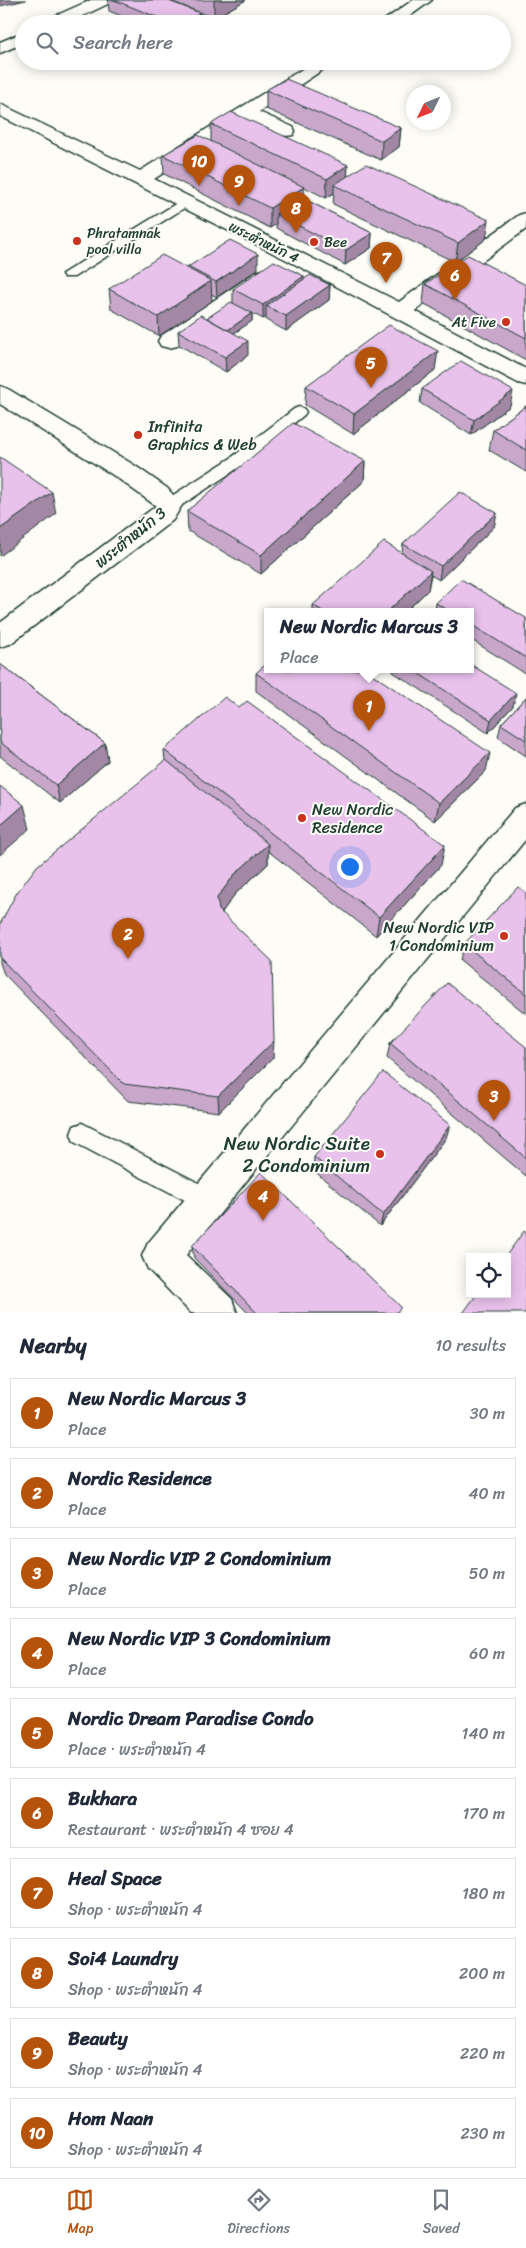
<!DOCTYPE html>
<html lang="en">
<head>
<meta charset="utf-8">
<style>
	:root { --surface:#fff; --page:#f2f2f3; --text:#1f2937; --muted:#747a83; --line:#e0e1e3; --accent:#b45309 }
	body { margin:0; font-family:Sriracha,"Playpen Sans Thai",sans-serif; background:var(--page); color:var(--text) }
	.controls { position:absolute; right:15px; bottom:15px; display:grid; overflow:hidden; border-radius:0px; box-shadow:0 2px 12px #0003 }
	.controls button { width:45px; height:45px; display:grid; place-items:center; padding:0; border:0; border-bottom:1px solid var(--line); background:var(--surface); color:var(--text); font:25px sans-serif }
	.compass { position:absolute; left:406px; top:85px; width:45px; height:45px; border-radius:50%; background:var(--surface); box-shadow:0 2px 12px #0003; rotate:227deg }
	.you { position:absolute; left:349px; top:866px; width:18px; height:18px; margin:-12px; border:4px solid #fff; border-radius:50%; background:#1a73e8; box-shadow:0 0 0 8px #1a73e833 }
	.badge { display:grid; place-items:center; width:32px; height:32px; border-radius:50%; background:var(--accent); color:#fff; font-size:16px; font-weight:700 }
	.pin { position:absolute; translate:-50% -41px; filter:drop-shadow(0 1px 2px #0008) }
	.pin::after { content:''; position:absolute; top:26px; width:18px; height:15px; background:inherit; clip-path:polygon(0 0,100% 0,50% 100%) }
	.popup { position:absolute; left:264px; top:608px; width:210px; height:65px; box-sizing:border-box; display:grid; place-content:center; border-radius:0px; background:var(--surface); filter:drop-shadow(0 1px 4px #0005); font-size:16px; white-space:nowrap; color:var(--muted) }
	.popup b { font-size:19px; color:var(--text) }
	.popup::after { content:''; position:absolute; left:50%; top:100%; margin-left:-10px; border:10px solid transparent; border-top-color:var(--surface) }
	.list { margin:0; padding:0; list-style:none }
	h2 { display:flex; justify-content:space-between; align-items:center; height:65px; margin:0; padding:0 20px; font-size:21px }
	h2 small { font-size:16px; font-weight:400; color:var(--muted) }
	.list li { display:grid; grid-template-columns:32px 1fr auto; gap:15px; align-items:center; box-sizing:border-box; height:70px; margin:0 10px 10px; padding:0 10px; border:1px solid var(--line); border-radius:0px }
	.list b { display:block; font-size:19px; white-space:nowrap }
	.list p { margin:0; font-size:16px; white-space:nowrap; color:var(--muted) }
	.list em { font-size:16px; font-style:normal; color:var(--muted) }
	.icon { flex:none; width:28px; height:28px; fill:none; stroke:currentColor; stroke-width:2; stroke-linecap:round; stroke-linejoin:round }
	.map { position:relative; flex:none; width:526px; height:1313px; overflow:hidden }
	.search { position:absolute; background:var(--surface); box-shadow:0 2px 12px #0003; left:15px; right:15px; top:15px; height:55px; display:flex; align-items:center; gap:12px; box-sizing:border-box; padding:0 18px; border-radius:28px; color:var(--muted); font-size:19px }
	.sheet { height:865px; background:var(--surface) }
	nav { display:flex; justify-content:space-around; align-items:center; box-sizing:border-box; height:70px; border-top:1px solid var(--line); background:var(--surface); font-size:14px; color:var(--muted) }
	nav a { display:grid; justify-items:center; gap:2px }
	nav .on { color:var(--accent) }
	.map>svg:first-child { display:block }
</style>
</head>
<body>
<div class="map">
<svg width="526" height="1313" viewBox="0 0 526 1313">
	<rect width="100%" height="100%" fill="#fdfcf7"/>
	<filter id="ink" filterUnits="userSpaceOnUse"><feTurbulence type="fractalNoise" baseFrequency=".02" numOctaves="2"/><feDisplacementMap in="SourceGraphic" scale="10" xChannelSelector="R" yChannelSelector="G"/><feConvolveMatrix kernelMatrix="1 2 1 2 8 2 1 2 1" color-interpolation-filters="sRGB"/></filter>
	<g filter="url(#ink)">
		<g fill="none" stroke-linecap="round" stroke-linejoin="round">
			<defs>
				<path id="lane" d="M185,198l4,1 2,3 -2,3 -115,72h-10l-2,-3z
					M299,407l5,2 2,3 -2,3 -63,51 -65,43 -6,2 -6,-2 -2,-4 2,-4 67,-43 63,-49z
					M82,1123l134,69 4,8 -4,8 -8,4 -8,-4 -126,-66 -3,-8 3,-8z"/>
				<path id="street" d="M91,0h21l-2,3 -44,21h-22l2,-4z
					M413,0h19l-33,24h-20z
					M24,32v11l-24,10v-11z
					M315,61h21l-77,51 34,15 2,4 -2,4c-15,4 -33,-9 -47,-15l-92,59 245,123 120,-87 7,-2v16l-111,82 111,58v16l-8,-2 -233,-124 -285,-143v-12l140,67z
					M263,270l7,2 4,4 -4,4 -93,66 -8,2 -8,-2 -3,-5 3,-5 95,-64z
					M0,386l8,3 126,76 33,23 15,17 -9,15 -18,14 -145,110 -10,3v-24l156,-117 -40,-29 -116,-73z
					M526,804v35l-340,416 46,44 5,14h-46l-43,-44 -6,-13 6,-13 367,-435z"/>
			</defs>
			<!-- lane casing -->
			<use href="#lane" stroke="#1f3d34" stroke-width="3"/>
			<!-- street casing -->
			<use href="#street" stroke="#1f3d34" stroke-width="3"/>
			<!-- lane -->
			<use href="#lane" fill="#fdfcf7" fill-rule="evenodd"/>
			<!-- street -->
			<use href="#street" fill="#fdfcf7" fill-rule="evenodd"/>
		</g>
		<!-- wall -->
		<path fill="#c8a7cb" stroke="#1f3d34" d="M108,0h58l35,24h-60l-32,-13z
			M168,0h78l-32,18z
			M266,90l135,38 -2,19 -18,13 -115,-51z
			M211,124l137,41 -1,12 139,62 -31,23 -122,-58 1,-11 -8,5 -22,-11v12l68,34 -1,15 -26,17 -69,-37v-4l-6,4 -106,-54 -1,-19 48,-14z
			M188,267l70,2 -41,28 -6,-3 1,7 -53,35 -48,-27 -2,-20 79,-20z
			M304,276v4l26,5 -1,15 -43,31 -20,-11v-3l-3,2 -11,-6v8l-18,12 14,22 -22,17 -47,-27 -1,-14 29,-13 26,-15v-14z
			M425,284l101,1v75l-103,-57z
			M435,370l-82,64 -48,-29 1,-19z
			M422,389l88,17 -39,29 -51,-32z
			M526,406v66l-37,-22 4,-20z
			M365,461l-1,20 -103,93 -73,-43 -1,-20z
			M497,513l-3,14 -55,53 -8,-5 -3,15 -23,22h-92v-7l89,-52 1,-9z
			M436,603l90,15v56l-56,-35v-27h-35z
			M0,664l105,79 3,18 -48,42 -60,-47z
			M393,670h77l43,36 -25,27 -95,-61z
			M256,673l230,98 -51,50 -179,-130z
			M526,697v59l-28,-19 3,-13z
			M164,750l277,115 -65,71 -108,-85v13l-33,30 -13,18 51,146 -54,54 -91,-11 -124,-127 -4,-11v-39l165,-163z
			M526,892v122l-66,-54 4,-16z
			M390,1043l136,4v129l-139,-118z
			M446,1138l-66,88 -67,-56 1,-13z
			M192,1246l207,67h-151l-54,-55z"/>
		<!-- shaded-wall -->
		<path fill="#a388a5" stroke="#1f3d34" d="M0,0h26l-26,6z
			M214,0h32l-32,18z
			M200,13l1,11h-19z
			M401,128l-2,19 -18,13 1,-19z
			M348,165l-1,19 -13,1v8l-8,5 1,-19z
			M304,187v19l-28,8v10l-6,4v-20z
			M489,220l-3,19 -31,23 3,-19z
			M372,233l-1,15 -26,17 1,-15z
			M258,254v15l-41,28 -1,-15z
			M304,276l-1,15 -37,15v11l-3,2v-14z
			M211,281l1,20 -53,35 -1,-19z
			M330,285l-1,15 -43,31v-15z
			M252,313v8l-25,17v-7z
			M248,341v14l-22,17 -1,-15z
			M438,351l-3,19 -82,64 1,-20z
			M513,391l-3,15 -39,29 3,-15z
			M365,461l-1,20 -103,93v-19z
			M52,492l4,22 -56,42v-27z
			M497,513l-3,14 -55,53 2,-14z
			M431,571l-3,19 -23,22h-18z
			M516,693l-3,13 -25,27 3,-13z
			M105,743l3,18 -48,42 -4,-18z
			M490,753l-4,18 -51,50 4,-18z
			M24,805l6,24 -30,26v-29z
			M268,844v20l-33,30 -17,24 -1,-20 18,-24z
			M445,845l-4,20 -65,71 3,-19z
			M274,1041l-1,17 -54,54 -1,-16z
			M450,1125l-4,13 -66,88 3,-11z"/>
		<!-- building -->
		<path fill="#e9c2ec" stroke="#1f3d34" d="M114,0h52l34,13 -18,11h-8z
			M286,79l115,49 -19,13 -116,-51z
			M231,112l117,53 -21,14 -116,-55z
			M198,135l106,52 -34,21 -107,-53z
			M366,164l123,56 -31,23 -124,-58z
			M302,198l70,35 -26,17 -70,-36z
			M230,240l28,14 -42,28 -28,-15z
			M162,255l49,26 -53,36 -49,-28z
			M468,255l58,30v53l-101,-54z
			M274,261l30,15 -41,29 -30,-16z
			M310,275l20,10 -44,31 -20,-10z
			M231,302l21,11 -24,17 -21,-12z
			M201,315l47,26 -23,16 -47,-26z
			M389,325l49,26 -84,63 -48,-28z
			M461,361l52,30 -39,29 -52,-31z
			M526,406v44l-33,-20z
			M293,423l72,38 -104,94 -74,-44z
			M0,457l52,35 -52,37z
			M460,492l37,21 -56,53 -38,-22z
			M384,542l47,29 -44,41h-63l-11,-7z
			M461,579l65,39v40l-56,-34v-12h-19l-15,-9z
			M268,662v8h98l124,83 -51,50 -183,-130z
			M0,664l105,79 -49,42 -56,-43z
			M470,664l46,29 -25,27 -78,-50h57z
			M225,697l14,11 8,-7 198,144 -66,72 -215,-167z
			M526,697v43l-25,-16z
			M166,760l102,84 -33,30 -18,24 2,12 53,51 2,80 -56,55 -94,-12 -124,-126v-34l16,-30 21,-28z
			M0,786l24,19 -24,21z
			M518,887l8,5v102l-62,-50z
			M447,983l79,64v111l-136,-115z
			M383,1072l67,53 -67,90 -69,-58z
			M261,1172l140,135 -5,6h-139l-65,-67z
			M524,1231l2,2v80h-63l14,-19h30v-37h-2z"/>
	</g>
	<!-- markers -->
	<g fill="#c8321e" stroke="#fdfcf7" stroke-width="2">
		<circle cx="77" cy="241" r="5"/>
		<circle cx="314" cy="242" r="5"/>
		<circle cx="506" cy="322" r="5"/>
		<circle cx="138" cy="435" r="5"/>
		<circle cx="302" cy="818" r="5"/>
		<circle cx="504" cy="936" r="5"/>
		<circle cx="380" cy="1154" r="5"/>
	</g>
	<g text-anchor="middle" stroke-width="4" stroke-linejoin="round" paint-order="stroke">
		<!-- far-poi labels -->
		<g font-size="14" fill="#1f3d34" stroke="#fdfcf7" text-anchor="start">
			<text x="87" y="238">Phratamnak<tspan x="87" dy="16">pool villa</tspan></text>
			<text x="324" y="247">Bee</text>
			<text x="496" y="327" text-anchor="end">At Five</text>
		</g>
		<!-- far-street labels -->
		<g font-size="14" fill="#1f3d34" stroke="#fdfcf7">
			<text transform="translate(264 242) rotate(26)" y="5">พระตำหนัก 4</text>
		</g>
		<!-- poi labels -->
		<g font-size="16" fill="#1f3d34" stroke="#fdfcf7" text-anchor="start">
			<text x="148" y="432">Infinita<tspan x="148" dy="18">Graphics &amp; Web</tspan></text>
			<text x="312" y="815">New Nordic<tspan x="312" dy="18">Residence</tspan></text>
			<text x="494" y="933" text-anchor="end">New Nordic VIP<tspan x="494" dy="18">1 Condominium</tspan></text>
		</g>
		<!-- street labels -->
		<g font-size="16" fill="#1f3d34" stroke="#fdfcf7">
			<text transform="translate(130 537) rotate(-39)" y="6">พระตำหนัก 3</text>
		</g>
		<!-- near-poi labels -->
		<g font-size="19" fill="#1f3d34" stroke="#fdfcf7" text-anchor="end">
			<text x="370" y="1150">New Nordic Suite<tspan x="370" dy="22">2 Condominium</tspan></text>
		</g>
	</g>
</svg>
<div class="controls">
<button><svg class="icon" aria-label="locate" viewBox="0 0 24 24"><circle cx="12" cy="12" r="6"/><path d="M12 2v4M12 18v4M2 12h4M18 12h4"/></svg></button>
</div>
<svg class="compass" viewBox="-18 -18 36 36"><path d="M0-13l5 13h-10z" fill="#e53935"/><path d="M0 13l5-13h-10z" fill="#747a83"/></svg>
<div class="you"></div>
<div class="pin badge" style="left:369px;top:731px">1</div>
<div class="popup"><b>New Nordic Marcus 3</b>Place</div>
<div class="pin badge" style="left:128px;top:959px">2</div>
<div class="pin badge" style="left:494px;top:1121px">3</div>
<div class="pin badge" style="left:263px;top:1221px">4</div>
<div class="pin badge" style="left:371px;top:388px">5</div>
<div class="pin badge" style="left:455px;top:300px">6</div>
<div class="pin badge" style="left:386px;top:283px">7</div>
<div class="pin badge" style="left:296px;top:233px">8</div>
<div class="pin badge" style="left:239px;top:206px">9</div>
<div class="pin badge" style="left:199px;top:186px">10</div>
<div class="search"><svg class="icon" aria-label="search" viewBox="0 0 24 24"><circle cx="10" cy="10" r="6"/><path d="M15 15l6 6"/></svg>Search here</div>
</div>
<section class="sheet">
<h2>Nearby<small>10 results</small></h2>
<ul class="list">
<li><span class="badge">1</span><div><b>New Nordic Marcus 3</b><p>Place</p></div><em>30 m</em></li>
<li><span class="badge">2</span><div><b>Nordic Residence</b><p>Place</p></div><em>40 m</em></li>
<li><span class="badge">3</span><div><b>New Nordic VIP 2 Condominium</b><p>Place</p></div><em>50 m</em></li>
<li><span class="badge">4</span><div><b>New Nordic VIP 3 Condominium</b><p>Place</p></div><em>60 m</em></li>
<li><span class="badge">5</span><div><b>Nordic Dream Paradise Condo</b><p>Place · พระตำหนัก 4</p></div><em>140 m</em></li>
<li><span class="badge">6</span><div><b>Bukhara</b><p>Restaurant · พระตำหนัก 4 ซอย 4</p></div><em>170 m</em></li>
<li><span class="badge">7</span><div><b>Heal Space</b><p>Shop · พระตำหนัก 4</p></div><em>180 m</em></li>
<li><span class="badge">8</span><div><b>Soi4 Laundry</b><p>Shop · พระตำหนัก 4</p></div><em>200 m</em></li>
<li><span class="badge">9</span><div><b>Beauty</b><p>Shop · พระตำหนัก 4</p></div><em>220 m</em></li>
<li><span class="badge">10</span><div><b>Hom Naan</b><p>Shop · พระตำหนัก 4</p></div><em>230 m</em></li>
</ul>
</section>
<nav>
<a class="on"><svg class="icon" aria-label="map" viewBox="0 0 24 24"><path d="M3 6l6-2 6 2 6-2v14l-6 2-6-2-6 2zM9 4v14M15 6v14"/></svg>Map</a>
<a><svg class="icon" aria-label="directions" viewBox="0 0 24 24"><path d="M12 3l9 9-9 9-9-9zM9 14v-3h6M13 9l2 2-2 2"/></svg>Directions</a>
<a><svg class="icon" aria-label="saved" viewBox="0 0 24 24"><path d="M7 4h10v16l-5-4-5 4z"/></svg>Saved</a>
</nav>
</body>
</html>
